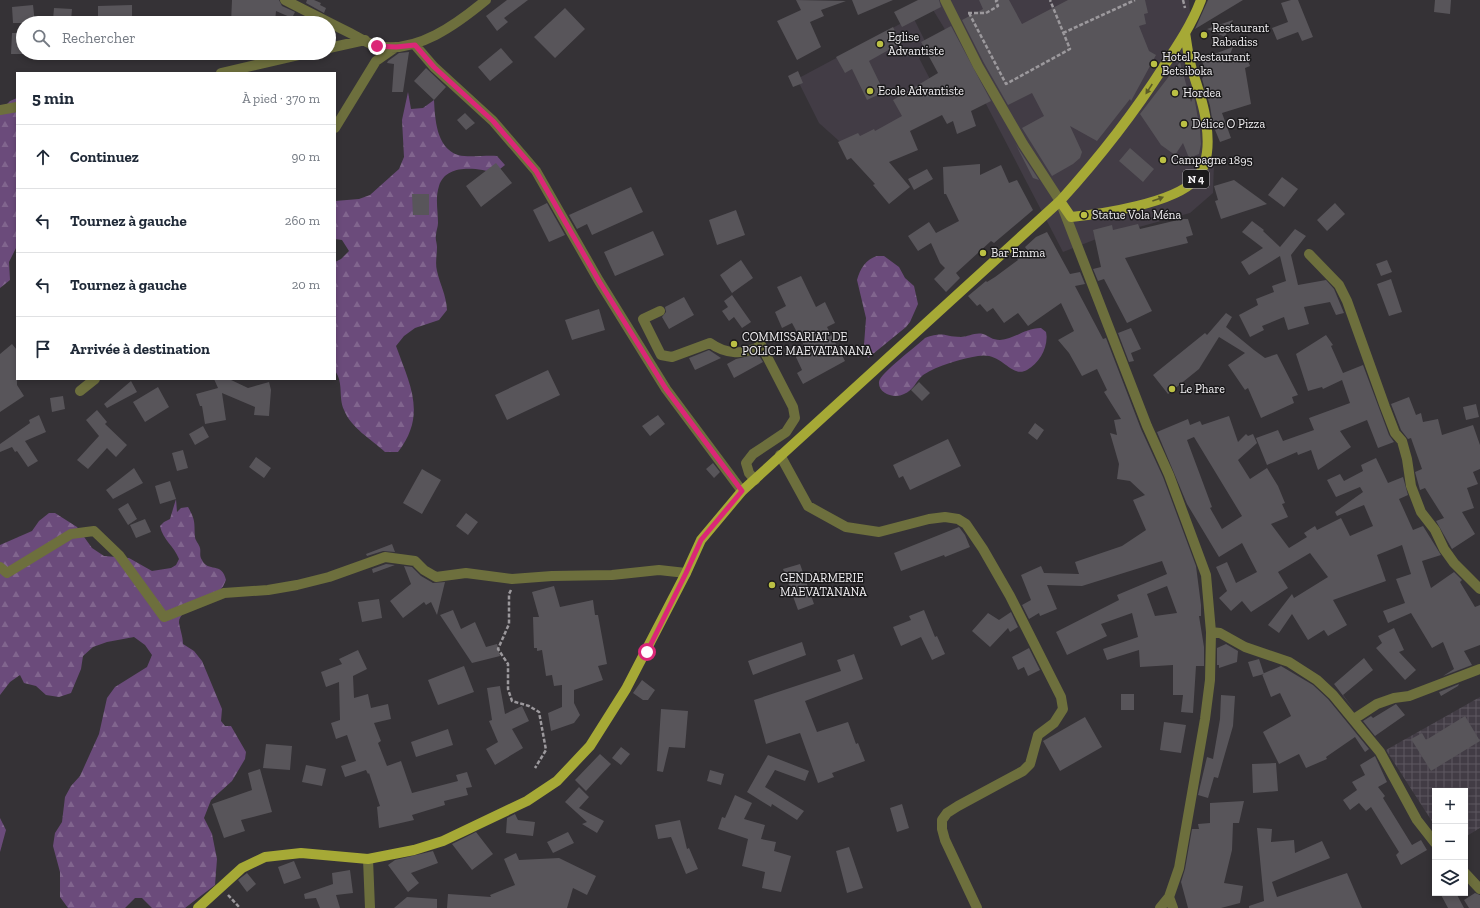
<!DOCTYPE html>
<html lang="fr">
<head>
<meta charset="utf-8">
<style>
	:root { --surface:#fff; --page:#f2f2f3; --text:#1f2937; --muted:#747a83; --line:#e0e1e3 }
	body { margin:0; font-family:"Zilla Slab",serif; background:var(--page); color:var(--text) }
	.controls { position:absolute; right:12px; bottom:12px; display:grid; overflow:hidden; border-radius:0px; box-shadow:0 2px 6px #0003 }
	.controls button { width:36px; height:36px; display:grid; place-items:center; padding:0; border:0; border-bottom:1px solid var(--line); background:var(--surface); color:var(--text); font:20px sans-serif }
	.stop { position:absolute; width:12px; height:12px; margin:-9px; border:3px solid #db2777; border-radius:50%; background:#fff }
	.stop.end { background:#db2777; border-color:#fff; box-shadow:0 1px 4px #0008 }
	.list { margin:0; padding:0; list-style:none }
	h2 { display:flex; justify-content:space-between; align-items:center; height:52px; margin:0; padding:0 16px; font-size:17px }
	h2 small { font-size:13px; font-weight:400; color:var(--muted) }
	.list li { display:grid; grid-template-columns:26px 1fr auto; gap:12px; align-items:center; box-sizing:border-box; height:64px; padding:0 16px; border-top:1px solid var(--line) }
	.list b { display:block; font-size:15px; white-space:nowrap }
	.list em { font-size:13px; font-style:normal; color:var(--muted) }
	.icon { flex:none; width:22px; height:22px; fill:none; stroke:currentColor; stroke-width:2; stroke-linecap:round; stroke-linejoin:round }
	.map { position:relative; flex:none; width:1480px; height:908px; overflow:hidden }
	.search { position:absolute; background:var(--surface); box-shadow:0 2px 6px #0003; left:16px; top:16px; width:320px; height:44px; display:flex; align-items:center; gap:10px; box-sizing:border-box; padding:0 14px; border-radius:22px; color:var(--muted); font-size:15px }
	.panel { position:absolute; background:var(--surface); box-shadow:0 2px 6px #0003; left:16px; top:72px; width:320px; height:308px; border-radius:0px }
	.map>svg:first-child { display:block }
</style>
</head>
<body>
<div class="map">
<svg width="1480" height="908" viewBox="0 0 1480 908">
	<defs>
		<pattern id="industrial-grid" width="8" height="8" patternUnits="userSpaceOnUse"><rect width="8" height="8" fill="#423c45"/><path d="M0 4h8M4 0v8" fill="none" stroke="#5e5860"/></pattern>
		<pattern id="forest-firs" width="22" height="20" patternUnits="userSpaceOnUse"><rect width="22" height="20" fill="#6b4b7b"/><path d="M5 1l3.5 6h-7zM16 11l3.5 6h-7z" fill="#81658e"/></pattern>
	</defs>
	<rect width="100%" height="100%" fill="#353236"/>
	<!-- built -->
	<path fill="#423c45" d="M927,0h262l2,25 -2,23 8,45 17,71 -1,29 -23,20 -91,25 -36,14 -103,-198z
		M913,17l17,34 -11,7 24,46 -95,45 -29,-26 -22,-44z"/>
	<!-- industrial -->
	<path fill="url(#industrial-grid)" d="M1480,697v131l-15,9v-46h-30v35l-49,-76z"/>
	<!-- forest -->
	<path fill="url(#forest-firs)" d="M408,92l3,17 12,-1 11,-8c1,18 2,48 24,55 11,3 27,0 39,1l8,9 -10,8c-17,-5 -49,-10 -56,13 -4,12 -1,25 -1,37 0,4 -2,8 -2,12 -1,4 1,8 1,12 0,8 -2,16 0,24 3,14 9,23 10,39l-8,10 -24,8 -11,8 -8,10c14,39 31,69 2,106h-13c-14,-13 -34,-24 -41,-42 -6,-13 0,-27 -9,-39v-109l6,-3 8,-8 -7,-11 -7,-1v-38l24,-2 11,-4 29,-26 5,-12 -2,-37z
		M17,98v148l-8,16 1,18 -10,8v-177l10,-10z
		M877,256h7l15,11 6,11 9,8 4,18 -8,18 -4,5 -38,31 -4,-13 2,-27 -9,-38c3,-11 9,-21 20,-24z
		M1041,328l5,4c3,14 -6,31 -19,38 -16,9 -25,-19 -49,-14 -17,3 -40,9 -55,19 -7,6 -10,16 -19,19 -9,5 -26,0 -25,-12 1,-9 38,-36 46,-44 19,-7 19,-1 36,-1 7,0 14,-5 22,-3 6,2 9,6 17,6 15,-1 25,-12 41,-12z
		M176,499l1,13 4,-4 7,-1c8,14 6,16 7,30 0,3 4,7 5,11 1,4 -1,8 2,12 6,13 20,1 24,20 -2,4 -3,8 -7,11 -9,8 -41,18 -40,32 1,6 4,14 4,21l11,7 8,10 20,48 -1,12 4,5h6l15,26 -1,7 -13,22 -21,19 -7,18 8,16 5,25 -2,26 -30,23h-33l-10,-10h-7l-10,10h-57l-8,-11v-25l-7,-26 2,-13 7,-11 3,-25 6,-11 9,-10 19,-42 8,-36 8,-11 32,-20 5,-12 -7,-10 -11,-8 -27,5 -14,5 -10,9 -2,13 -10,24 -12,4 -13,-2 -10,-9 -12,-3 -4,-8 -10,7 -10,13v-150l32,-14 7,-10 10,-8h6l22,14 15,21 12,8 25,2 23,13 19,-3 5,-3 3,-6c-5,-13 -16,-19 -19,-33l4,-4 6,-3z
		M0,818l6,12 -6,22z"/>
	<!-- building -->
	<path fill="#58555a" fill-rule="evenodd" d="M232,0h47l3,6 13,6 -3,6 -16,-7 -1,12h-44z
		M307,0h7l7,3 -1,2 6,3 -2,5 -18,-10z
		M507,0h21l-24,18 4,4 -11,9 -11,-15z
		M796,0l50,1 -25,9 3,6 -14,6 11,25 -24,13 -20,-39 24,-11z
		M852,0h41l-35,15z
		M918,0h21l2,7 -39,20 -8,-15z
		M979,0h30l13,24 46,-24h77l3,13 -4,1 2,10 -7,2 10,25 7,4 -25,46 -1,-2 -33,42 -27,-15 12,26 -2,6 -7,6 -21,12 -30,-48 22,-12 -12,-23 -24,12 -24,-42 -22,-43 21,-11z
		M1208,0h35l-48,29z
		M1291,0h7l15,37 -11,4 -4,-9 -21,8 -5,-12 16,-6 -7,-19z
		M1435,0h16l-1,14 -16,-2z
		M33,5l2,18h-22l-1,-16z
		M132,5v18h-34v-17z
		M54,8l18,1 -1,12 -18,-1z
		M565,8l20,21 -30,29 -21,-21z
		M1233,20l-8,17 -18,-8z
		M951,26l40,75 -20,10 5,15 -19,8 -4,-13 -6,3 -5,-9 -32,16 8,19 -29,12 21,25 -21,17 -16,-19 2,-1 -24,-26 -4,2 -9,-18 20,-9 2,3 14,-7 1,2 27,-15 -9,-16 45,-27 -17,-31z
		M893,27l8,16 -32,18 15,31 -17,8 -15,-31 -7,4 -9,-16z
		M12,33h11v21h-12z
		M1233,47l-5,12 17,-6 5,13 -5,2 6,36 -29,9 9,25 -11,4 -7,-17 -3,-19 -8,-27 4,-8 -5,-12z
		M501,48l12,14 -23,19 -12,-14z
		M409,52l-6,40h-11l2,-28 -7,-1 1,-2 11,-8z
		M1180,62l11,40 3,-6 6,34 1,14 -2,10 -10,4 -6,-15 -8,12 -14,-10 -21,-31z
		M426,68l20,19 -12,13 -20,-19z
		M798,71l5,12 -10,4 -5,-11z
		M465,113l10,10 -9,7 -9,-10z
		M1015,143l3,5 21,32 -6,-2z
		M1130,148l24,21 -11,13 -24,-21z
		M496,163l16,20 -31,24 -15,-21z
		M980,164v11l21,-10 8,18 8,-3 16,30 -39,33 -3,-2 -35,32 4,5 -14,14 -12,-13 11,-11 -5,-5 -9,-20 -13,8 -10,-15 21,-14 7,11 23,-12 -13,-27h-2l-1,-27z
		M927,169l6,10 -19,11 -6,-11z
		M1282,177l16,12 -14,18 -16,-12z
		M1234,180l33,24 -46,15 -6,-18 3,-1 -4,-14z
		M631,187l12,25 -51,23 -5,-11 -10,5 -8,-14z
		M412,194h17v21h-16z
		M547,203l18,32 -16,7 -16,-32z
		M1335,203l10,11 -18,17 -10,-11z
		M736,210l9,25 -28,10 -8,-25z
		M1182,219h6l5,16 -7,2 2,6 -63,15 27,53 -25,12 -23,-44 -6,2 -5,-12 8,-2 -8,-37 19,-5 1,5 25,-6 2,5z
		M1252,221l12,9 -1,1 17,16 15,-18 11,7 -15,19 7,30 28,-5 8,9 10,24 -8,2 -6,-13 -26,5 5,17 -21,6 -4,-13 -22,9 2,4 -14,7 -11,-22 19,-10 -2,-6 18,-7 -2,-6 14,-5 -6,-25 -31,19 -8,-13 22,-14 -21,-16z
		M653,231l11,24 -49,21 -11,-24z
		M1047,232l23,42 10,-2 5,12 -10,2 28,53 3,-1 35,91 22,48 33,89 5,39v11h-2l5,31v19h-8l-3,47 -12,-1 2,-17h-10v-30l-33,2 -1,-17 -32,10 -4,-11 35,-12 -6,-24 -31,11 6,12 -40,19 -11,-23 63,-32 -2,-5 50,-21 -5,-13 -80,25 -35,-1 10,24 -17,7 -1,-3 -10,6 -7,-14 9,-5 -10,-25 20,-9 3,7 35,1 -4,-12 47,-16 24,-16 -13,-30 12,-5 -15,-14 -13,-2 2,-15 -9,-31 7,2 -3,-15 7,-1 -17,-27 3,-2 -10,-21 -15,7 -13,-23 -11,-13 16,-9 -13,-28 -33,23 -10,-13 -14,10 -11,-15 -6,4 -7,-8 -3,2 -9,-10 18,-15 1,1 8,-5 23,-17 -2,-3 11,-7 -2,-3 11,-10zM1167,586l10,27 -22,3 -8,-22z
		M741,260l12,18 -21,15 -12,-18z
		M1387,260l5,12 -11,4 -5,-12z
		M801,276l15,31 9,-5 10,21 -8,4 18,34 -42,23 -6,-11 5,-3 -7,-15 11,-6 -14,-26 -10,5 -7,-16 11,-6 -9,-19z
		M1391,279l11,33 -13,4 -12,-32z
		M732,295l19,27 -9,6 -8,-11 -5,4 -7,-10 6,-4 -4,-6z
		M684,297l10,18 -25,14 -7,-12 4,-5 -1,-5z
		M599,309l6,21 -33,10 -7,-20z
		M1226,313l6,4 -6,10 28,23 11,8 12,-4 21,41 -6,2 2,6 -33,15 -13,-30 -3,2 -17,-25 17,-12 -26,-16 -20,32 -31,25 -15,-19 52,-42 2,2z
		M1131,328l10,21 -10,4 3,8 -5,1 -11,-29z
		M1326,335l7,10 -2,1 12,27 20,-8 26,70 5,7 -16,6 -11,-28 -27,11 11,16 -33,23 -7,-20 -13,5 -1,-3 -30,13 -11,-27 22,-8 5,11 31,-11 -5,-12 41,-15 -8,-23 -19,9 -1,-2 -14,4 -12,-37z
		M12,344l5,6v35l7,11 -24,16v-58z
		M709,350l12,8 -26,12 -6,-12z
		M758,354l5,8 -29,16 -7,-14 9,-5z
		M548,370l12,25 -53,25 -12,-25z
		M214,379h15l19,9 21,-6 2,8 -2,26 -15,-1 1,-8 -33,-14 4,27 -21,4 -3,-18h-2l-4,-12 22,-6z
		M131,381l6,11 -30,16 -3,-4z
		M919,382l11,11 -8,8 -11,-11z
		M158,387l11,20 -24,15 -12,-20z
		M63,396l2,13 -13,3 -2,-14z
		M1409,397l7,18 5,-2 2,9 15,-3 4,16 31,-10 7,20v24l-7,3 5,12 -11,4 7,20 -12,4 13,22 -23,15 -16,-28 8,-3 -19,-30 -5,2 -5,-18 7,-3 -11,-31 -3,1 -7,-9 -10,-26z
		M1476,404l3,13 -13,3 -3,-13z
		M97,410l10,12 -2,2 22,21 -11,12 -9,-9 -19,21 -11,-9 22,-24 -13,-16z
		M39,415l7,17 -21,9 13,20 -10,6 -11,-16 -2,1 -3,-5 -12,5v-8l30,-21 -1,-3z
		M658,415l7,9 -15,12 -8,-10z
		M1229,416l9,26 8,-8 2,2 5,-2 4,9 -19,17 12,19 17,-11 11,18 7,17 -3,1 6,13 -17,7 18,24 18,-11 -3,-4 11,-7 2,4 24,-12 9,18 23,-10 -9,-21 -27,11 -2,-4 28,-20 -3,-5 -24,10 -9,-17 13,-6 4,7 19,-10 -2,-6 15,-7 12,25 15,-6 5,18 -9,4 14,31 10,-4 18,29 -19,6 9,27 23,-16 8,8 -2,2 15,25 5,-2v40l-16,6 8,14 -29,11 11,-7 -11,-27 -11,6 -21,-35 -23,10 -5,-12 22,-8 -9,-24 15,-5 -9,-29 -25,10 9,26 -53,19 14,25 -19,11 -4,-6 -16,10 -16,-26 -13,19 -11,-8 24,-31 2,4 34,-21 -18,-24 -32,19 10,16 -37,24 -9,-11 -11,10 -12,-13 8,-7 -11,-24 11,-5 9,21 21,-11 -15,-29 -23,14 -32,-53 -30,-72 31,-13 2,6 10,-4 2,4zM1194,437l48,79 -20,13 -12,-21 2,-1 -25,-67z
		M1035,423l9,7 -7,10 -9,-7z
		M203,426l6,11 -14,8 -6,-11z
		M948,439l13,27 -51,24 -7,-14 -4,2 -6,-13z
		M183,450l5,18 -11,3 -5,-18z
		M256,457l15,11 -7,10 -15,-11z
		M713,463l7,9 -6,6 -8,-9z
		M134,468l9,15 -30,16 -7,-9z
		M422,469l19,11 -19,34 -19,-11z
		M170,481l6,18 -16,5 -5,-18z
		M128,503l9,16 -9,6 -10,-16z
		M466,513l12,9 -10,13 -12,-9z
		M145,519l6,13 -15,6 -6,-13z
		M959,527l6,8 5,12 -25,10 -1,-2 -43,16 -7,-18z
		M392,544l3,8 -12,-1 -16,5 -1,-2z
		M386,564l9,1 -22,8 -1,-4z
		M800,564l14,40 -16,6 -15,-41z
		M404,566l8,1 9,9 12,7 12,-1 -8,33 -6,-13 -5,3 -2,-3 -21,16 -13,-17 21,-17z
		M554,586l6,21 33,-7 2,15h3l9,49 -9,2 5,14 -29,10v13l6,12 -6,8 -23,8 -3,-18 14,-6v-22l-8,1 -2,-11 -6,1 -4,-26 -5,1v-3h-3l-1,-31h6l-7,-25z
		M379,599l3,19 -20,4 -4,-20z
		M453,610l8,19 14,-7 11,25 11,-3 3,12 -28,7 -32,-48z
		M924,610l11,27 2,-1 8,18 -13,6 -11,-23 -20,9 -8,-19 18,-7 -2,-4z
		M1011,612l7,15 -8,5 -2,-4 -18,19 -18,-16 16,-18 11,7z
		M1394,628l10,22 -5,2 17,18 -11,10 -29,-32 6,-5 -4,-7z
		M802,642l4,13 -53,20 -5,-14z
		M1226,644l12,7 -1,11 -18,6v-3h-2v-17z
		M1029,648l11,22 -12,6 -4,-9 -6,3 -6,-13z
		M358,650l9,19 -14,7 1,22 14,-4 3,14 17,-4 3,15 -17,4 7,18 -3,2 9,23 14,-5 11,32 46,-12 -2,-6 11,-3 5,15 -6,1 2,7 -24,6 1,4 -33,10 2,5 -35,8 -2,-21 3,-1 -11,-33 -1,1 -2,-4 -21,7 -4,-11 15,-5 -9,-26 -11,4 -5,-16 9,-3 -1,-38 -13,5 -5,-15 21,-8 -3,-5z
		M854,654l9,25 -58,22 12,31 31,-10 8,22 2,-1 7,18 -33,12 2,4 -16,6 -18,-50 -34,11 -12,-44 87,-29 -4,-11z
		M1364,658l9,12 -30,25 12,16 -21,-27z
		M1259,659l5,15 -11,3 -5,-15z
		M464,666l10,26 -36,13 -10,-25z
		M1281,666l32,19 15,14 41,50 -4,3 -10,-15 -29,20 1,2 -21,9 -7,-14 -20,10 -16,-32 28,-16 -11,-23 -9,4 -9,-23z
		M642,680l13,10 -7,10h-5l-10,-7z
		M1459,684l-1,2 -17,10 -2,-4z
		M500,686l5,28 17,-8 7,15 -17,8 11,19 -28,17 -9,-16 12,-7 -9,-21 3,-1 -5,-32z
		M1121,694h13v16h-13z
		M1221,695l14,1 -2,30 -15,52 -4,-1 -6,21 -10,-3 9,-38 6,2 7,-40z
		M1396,704l9,11 -30,21 -12,-15 8,-5 2,2z
		M661,709l27,2 -3,37 -16,-1 -6,25 -6,-1z
		M1465,716l15,25 -49,30 -20,-32 11,-6 4,7z
		M1085,717l17,30 -42,24 -17,-30z
		M1164,722l22,3 -5,28 -21,-3z
		M448,729l5,16 -37,12 -5,-15z
		M266,744l26,2 -2,24 -27,-2z
		M621,747l9,7 -9,11 -9,-7z
		M600,754l11,10 -25,27 -11,-11z
		M768,755l41,16 -4,10 -30,-11 -10,17 39,24 -7,9 -25,-16 -1,3 -24,-15z
		M1375,756l12,26 -9,5 7,9 -2,2 29,47 9,-5 6,10 -26,15 -5,-10 3,-3 -28,-45 -5,4 -7,-8 -9,7 -7,-10 14,-10 -5,-8 13,-7 -5,-10z
		M1276,763l2,28 -25,2 -1,-29z
		M306,765l20,4 -4,17 -20,-4z
		M260,769l12,43 -31,8 4,11 -21,7 -12,-34 40,-14 -4,-17z
		M710,770l14,4 -3,11 -14,-4z
		M579,787l10,10 -10,11 25,13 -7,12 -15,-9 5,-2 -22,-20z
		M735,795l17,8 -8,16 21,6 -4,14 15,3 -2,9 17,5 -10,36 -19,-4 3,-16 -23,-6 6,-27 -30,-10 4,-12 3,1z
		M1244,801l-5,22h-6l-1,27 -8,33 19,3 -3,17 -19,5h-33l-7,-26 4,-13 7,-40h7l-1,-5 12,-1v-20z
		M902,804l7,24 -12,4 -7,-24z
		M515,814l3,6 17,2 -2,14 -27,-3 1,-15z
		M680,820l7,29 2,-1 9,21 -12,5 -15,-37 -13,2 -3,-14z
		M1257,828l15,1 -1,13 23,-2 1,13 27,-12 8,17 -58,24 5,15 70,-24 15,35h-113v-2l15,-5z
		M476,832l17,22 -21,16 -20,-26z
		M568,832l6,11 -21,10 -6,-11z
		M849,847l14,41 -16,5 -11,-42z
		M433,851l5,12 -27,10 8,10 -11,9 -20,-27 7,-5z
		M516,853l3,7 40,-2 37,18 -9,19 -14,-7 -6,20h-120l1,-14 43,3 -1,-2 25,-10 -11,-26z
		M294,861l7,17 -17,6 -6,-17z
		M350,870l3,23 -17,2 4,13h-20l-4,-10 -11,1 -1,-5 29,-10 -1,-11z
		M247,873l9,11 -9,8 -9,-12z
		M1440,893h16l8,15h-16z
		M1475,893l5,2v13h-11l-5,-8z
		M407,897l30,2v9h-43z"/>
	<g fill="none" stroke-linecap="round" stroke-linejoin="round">
		<!-- path -->
		<path stroke="#9c999d" stroke-width="2.5" stroke-dasharray="4 2" stroke-linecap="butt" d="M1183,0l2,8
			M968,13h18l12,-7 -2,-5 2,-1
			M969,13l37,71 64,-35 -20,-49
			M1063,33l72,-33
			M511,590l-2,4v30l-11,25 10,15v25l4,12 17,5 10,6 7,38 -11,18
			M228,895l12,13"/>
		<!-- minor -->
		<path stroke="#6d6f3d" stroke-width="10" d="M285,0c21,11 43,22 65,33 8,4 18,11 27,13 40,8 80,-22 109,-46
			M945,0l33,66 45,78 37,57 87,225 22,49 37,100 5,57 -1,48 -5,39 -26,149 -10,29 -9,11
			M415,45l19,22 59,54 43,50 63,110 67,108 76,102
			M329,48l36,-8
			M221,73l87,-20
			M0,110l17,-3
			M335,128l41,-67 20,-14
			M1309,254l30,31 8,16 38,106 10,26 7,8 5,18 4,27 10,26 14,18 9,19 10,14 26,26
			M660,311l-17,8 18,36 11,2 38,-14c15,11 35,13 51,2l32,62 2,11 -9,14 -33,22 -7,9 3,10 6,7
			M80,391l15,-12
			M780,455l28,51 38,21 33,5 50,-13 16,-2 13,2 8,5 17,25 27,47 51,101 2,12 -9,14 -16,12 -8,29 -7,7 -65,35 -11,7 -5,7v9l3,11 32,68
			M0,567l7,6 64,-39 23,-3 25,24 45,62 60,-24 44,-3 29,-5 32,-8 56,-20 30,4 9,9 12,7 30,-4 46,6 40,-3 60,-1 47,-5 27,3
			M1211,632l9,1 25,14 44,15 28,18 16,15 47,57 37,68 18,23
			M1354,719l23,-15 17,-6 15,-2 71,-27
			M368,859l2,49
			M1465,873l15,16
			M1169,897l4,11"/>
		<!-- major -->
		<path stroke="#a6a936" stroke-width="10" d="M1060,201l11,16c31,-3 103,-14 124,-37 14,-15 14,-39 11,-58 -2,-19 -10,-38 -15,-56 -3,-11 -4,-22 -6,-33
			M198,908l44,-40 23,-11 36,-4 67,6 46,-9 29,-9 84,-40 30,-20 33,-35 36,-57 60,-116 15,-33 41,-49 318,-290c39,-43 73,-86 104,-135 14,-21 28,-42 37,-66"/>
	</g>
	<!-- one-way arrows -->
	<defs><path id="oneway-solid" d="M-6-.8H1V-3.2L6.5 0L1 3.2V.8H-6Z"/></defs>
	<g fill="#5a5a28">
		<use href="#oneway-solid" transform="translate(1149 89) rotate(123)"/>
		<use href="#oneway-solid" transform="translate(1158 199) rotate(-20)"/>
	</g>
	<g fill="none" stroke-linecap="round" stroke-linejoin="round">
		<!-- route -->
		<path stroke="#db2777" stroke-width="5" d="M377,46l19,1 19,-2 19,22 59,54 43,50 63,110 67,108 76,102 -41,49 -15,33 -39,79"/>
	</g>
	<!-- markers -->
	<g fill="#bbc044" stroke="#1b1a1c" stroke-width="1.5">
		<circle cx="1204" cy="35" r="4"/>
		<circle cx="880" cy="44" r="4"/>
		<circle cx="1154" cy="64" r="4"/>
		<circle cx="870" cy="91" r="4"/>
		<circle cx="1175" cy="93" r="4"/>
		<circle cx="1184" cy="124" r="4"/>
		<circle cx="1163" cy="160" r="4"/>
		<circle cx="1084" cy="215" r="4"/>
		<circle cx="983" cy="253" r="4"/>
		<circle cx="734" cy="344" r="4"/>
		<circle cx="1172" cy="389" r="4"/>
		<circle cx="772" cy="585" r="4"/>
	</g>
	<g text-anchor="middle" stroke-width="3" stroke-linejoin="round" paint-order="stroke">
		<!-- shield labels -->
		<rect fill="#1b1a1c" stroke="#b1afb2" stroke-width="1" x="1183" y="170" width="26" height="18" rx="3"/>
		<g font-size="11" font-weight="bold" fill="#f1eff2">
			<text x="1196" y="183">N 4</text>
		</g>
		<!-- poi labels -->
		<g font-size="12" fill="#f1eff2" stroke="#1b1a1c" text-anchor="start">
			<text x="1212" y="32">Restaurant<tspan x="1212" dy="14">Rabadiss</tspan></text>
			<text x="888" y="41">Eglise<tspan x="888" dy="14">Advantiste</tspan></text>
			<text x="1162" y="61">Hotel Restaurant<tspan x="1162" dy="14">Betsiboka</tspan></text>
			<text x="878" y="95">Ecole Advantiste</text>
			<text x="1183" y="97">Hordea</text>
			<text x="1192" y="128">Délice O Pizza</text>
			<text x="1171" y="164">Campagne 1895</text>
			<text x="1092" y="219">Statue Vola Ména</text>
			<text x="991" y="257">Bar Emma</text>
			<text x="742" y="341">COMMISSARIAT DE<tspan x="742" dy="14">POLICE MAEVATANANA</tspan></text>
			<text x="1180" y="393">Le Phare</text>
			<text x="780" y="582">GENDARMERIE<tspan x="780" dy="14">MAEVATANANA</tspan></text>
		</g>
	</g>
</svg>
<div class="controls">
<button>+</button>
<button>−</button>
<button><svg class="icon" aria-label="layers" viewBox="0 0 24 24"><path d="M12 4l9 5-9 5-9-5zM3 14l9 5 9-5"/></svg></button>
</div>
<div class="stop" style="left:647px;top:652px"></div>
<div class="stop end" style="left:377px;top:46px"></div>
<div class="search"><svg class="icon" aria-label="search" viewBox="0 0 24 24"><circle cx="10" cy="10" r="6"/><path d="M15 15l6 6"/></svg>Rechercher</div>
<section class="panel">
<h2>5 min<small>À pied · 370 m</small></h2>
<ul class="list">
<li><svg class="icon" aria-label="ahead" viewBox="0 0 24 24"><path d="M12 20V5M6 11l6-6 6 6"/></svg><div><b>Continuez</b></div><em>90 m</em></li>
<li><svg class="icon" aria-label="left" viewBox="0 0 24 24"><path d="M17 20v-9H6M10 6l-5 5 5 5"/></svg><div><b>Tournez à gauche</b></div><em>260 m</em></li>
<li><svg class="icon" aria-label="left" viewBox="0 0 24 24"><path d="M17 20v-9H6M10 6l-5 5 5 5"/></svg><div><b>Tournez à gauche</b></div><em>20 m</em></li>
<li><svg class="icon" aria-label="arrive" viewBox="0 0 24 24"><path d="M6 21V4h12l-3 4 3 4H6"/></svg><div><b>Arrivée à destination</b></div></li>
</ul>
</section>
</div>
</body>
</html>
